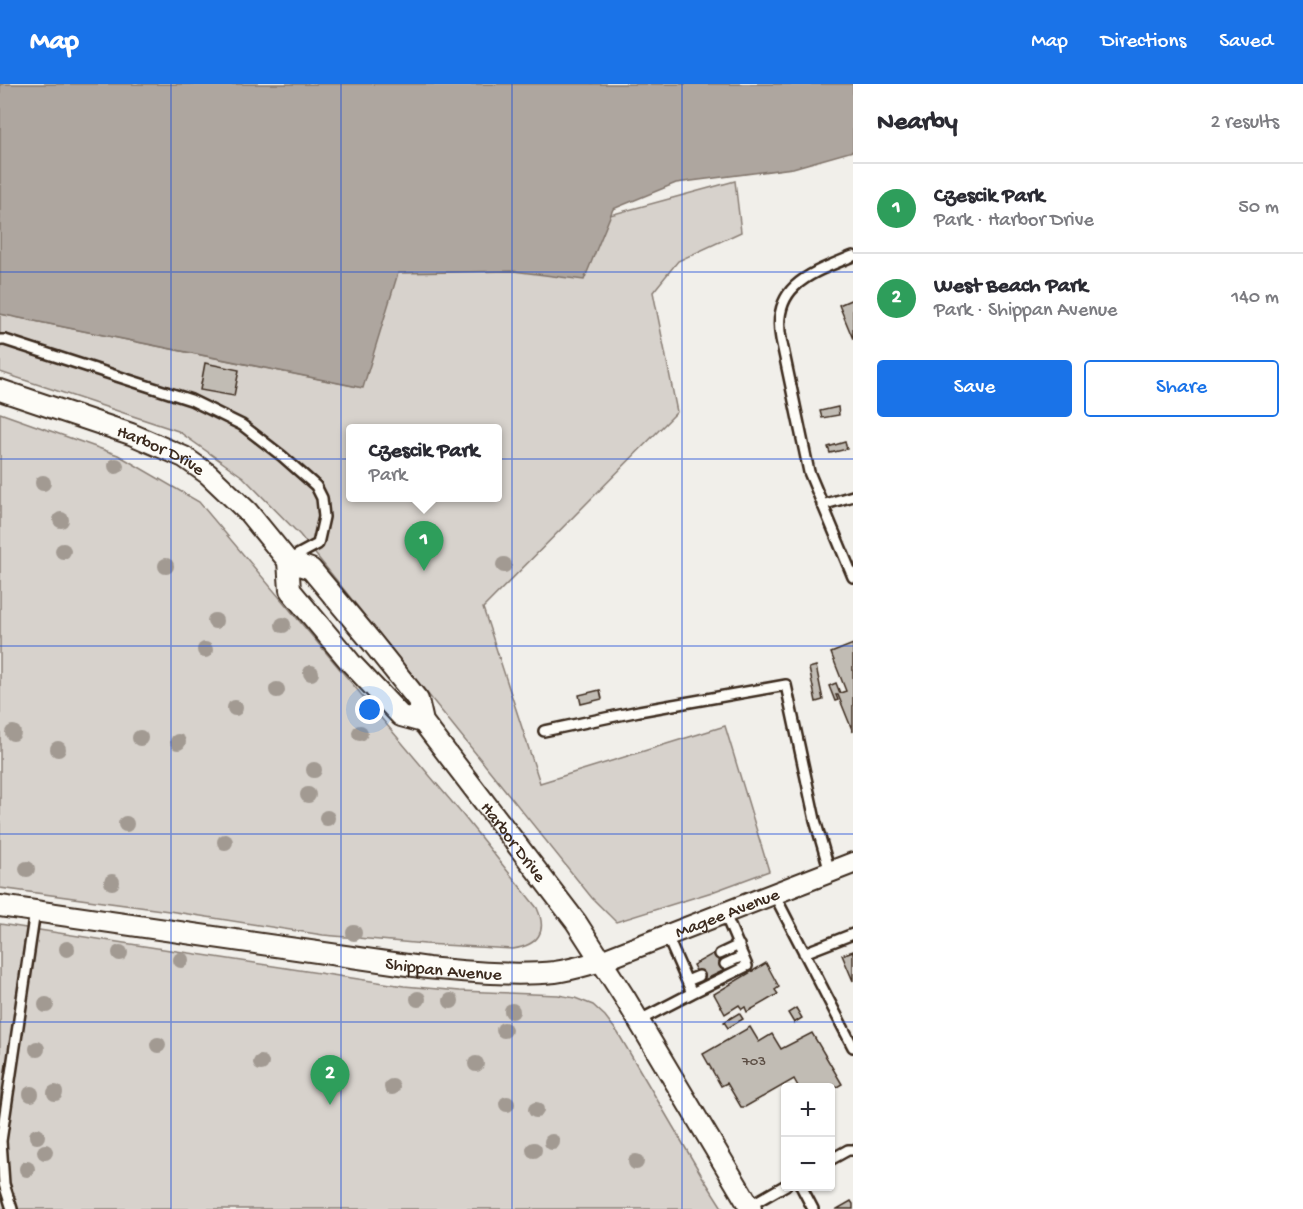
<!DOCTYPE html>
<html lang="en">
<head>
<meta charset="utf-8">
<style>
	:root { --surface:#fff; --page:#f2f2f3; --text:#2b2b33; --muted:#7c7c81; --line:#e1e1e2; --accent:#1a73e8 }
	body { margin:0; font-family:"Gochi Hand",sans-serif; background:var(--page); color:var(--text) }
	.controls { position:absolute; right:18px; bottom:18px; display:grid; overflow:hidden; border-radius:6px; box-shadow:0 2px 4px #0004 }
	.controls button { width:54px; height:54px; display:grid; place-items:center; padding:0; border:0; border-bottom:2px solid var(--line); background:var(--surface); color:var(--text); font:30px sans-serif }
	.you { position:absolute; left:370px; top:626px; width:21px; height:21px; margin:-15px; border:4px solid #fff; border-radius:50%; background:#1a73e8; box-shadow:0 0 0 9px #1a73e833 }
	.badge { display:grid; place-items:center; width:39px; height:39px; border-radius:50%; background:var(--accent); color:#fff; font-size:20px; font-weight:700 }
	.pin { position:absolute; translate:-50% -50px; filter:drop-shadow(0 2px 3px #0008) }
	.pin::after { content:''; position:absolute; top:32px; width:21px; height:18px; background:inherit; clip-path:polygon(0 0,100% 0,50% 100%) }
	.popup { position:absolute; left:346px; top:340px; width:156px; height:78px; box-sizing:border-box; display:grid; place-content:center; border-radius:6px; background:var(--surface); filter:drop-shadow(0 2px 4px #0005); font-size:20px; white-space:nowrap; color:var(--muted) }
	.popup b { font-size:22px; color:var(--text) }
	.popup::after { content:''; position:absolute; left:50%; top:100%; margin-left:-12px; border:12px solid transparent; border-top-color:var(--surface) }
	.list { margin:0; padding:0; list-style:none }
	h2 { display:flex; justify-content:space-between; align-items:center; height:78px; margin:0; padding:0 24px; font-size:26px }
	h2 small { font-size:20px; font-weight:400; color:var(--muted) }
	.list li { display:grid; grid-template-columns:39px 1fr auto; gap:18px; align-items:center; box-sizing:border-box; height:90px; padding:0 24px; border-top:2px solid var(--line) }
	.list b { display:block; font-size:22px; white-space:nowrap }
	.list p { margin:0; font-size:20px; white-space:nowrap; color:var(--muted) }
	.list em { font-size:20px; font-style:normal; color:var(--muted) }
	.actions { display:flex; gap:12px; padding:18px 24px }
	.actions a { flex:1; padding:14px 0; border:2px solid var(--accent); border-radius:6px; text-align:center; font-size:21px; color:var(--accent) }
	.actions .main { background:var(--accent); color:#fff }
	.map { position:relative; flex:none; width:853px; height:1125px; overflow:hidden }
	header { display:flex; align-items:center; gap:36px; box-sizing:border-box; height:84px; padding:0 30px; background:var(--accent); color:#fff }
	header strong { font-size:28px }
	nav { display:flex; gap:33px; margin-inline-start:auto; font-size:21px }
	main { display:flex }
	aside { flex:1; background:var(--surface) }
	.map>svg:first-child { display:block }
</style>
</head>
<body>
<header>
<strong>Map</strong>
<nav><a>Map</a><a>Directions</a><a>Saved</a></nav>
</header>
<main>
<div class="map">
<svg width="853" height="1125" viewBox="0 0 853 1125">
	<rect width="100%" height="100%" fill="#f1efea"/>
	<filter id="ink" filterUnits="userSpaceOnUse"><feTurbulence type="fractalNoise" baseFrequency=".0167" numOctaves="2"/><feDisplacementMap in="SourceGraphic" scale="12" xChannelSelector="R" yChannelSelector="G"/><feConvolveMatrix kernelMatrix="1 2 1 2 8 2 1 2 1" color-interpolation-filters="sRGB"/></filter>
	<g filter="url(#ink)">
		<!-- green -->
		<path fill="#d7d2cc" stroke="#897e75" stroke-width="1.5" fill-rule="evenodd" d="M735,97l6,51 -63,29 -25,31 24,120 -194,196 57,175 185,-57 44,145 -57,21 -96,30 -24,-24 -292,-363 -57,-58 -65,-46 -178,-59v-58l362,74 35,-115zM350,344h148v70h-148z
			M0,329l118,42 81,47 263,312 75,94c11,24 1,37 -24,41l-88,-5 -102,-9 -154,-24 -169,-23z
			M0,840l404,62 56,5 98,4 17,3 18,7 12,11 13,17 84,143 21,33h-723z"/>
		<!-- water -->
		<path fill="#aea69f" stroke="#80746b" stroke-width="1.5" d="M0,0h853v67l-60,17 -117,15 -63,26 -29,71 -71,-9 -115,2 -35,115 -363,-74z"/>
		<!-- building -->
		<path fill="#c1bcb4" stroke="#3b2a1e" stroke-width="1.5" d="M853,215v40l-14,-34z
			M205,279l34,7 -5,26 -34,-6z
			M838,323l1,8 -17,3 -2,-7z
			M845,358l2,7 -17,4 -2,-6z
			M853,560v88l-15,-37h-2l2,5 -3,1 -6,-15 7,-3 4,10 6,-2 -15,-38z
			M816,582l7,34 -7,2 -7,-34z
			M600,606l2,9 -21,5 -2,-9z
			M718,867l9,18 -25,13 -9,-17z
			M853,867v30l-11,-26z
			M766,879l13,24 -4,3 3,4 -31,18 -2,-5 -3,2 -3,-4 -14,9 -11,-20z
			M796,924l6,10 -8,5 -6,-10z
			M739,929l4,6 -15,9 -4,-6z
			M750,943l9,15 13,-8 9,15 31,-16 30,51 -12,7v-3h-31l-5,-9 -49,28h-4l-14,-24 -6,3 -18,-32z
			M851,1117l2,3v5h-16z"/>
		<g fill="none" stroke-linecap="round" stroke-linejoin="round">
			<defs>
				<path id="lane" d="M853,172c-41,17 -82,29 -72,83l28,133 44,105
					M0,256h5l186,60 51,25 40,31 34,30 6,12 2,19 -6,27 -28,15
					M822,421l31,-9
					M544,647l95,-20 147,-26 29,135 15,52
					M774,810l79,153
					M804,869l49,-19
					M720,870l19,-9
					M725,880l18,-8
					M687,897l12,-5
					M692,909l55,-27 -22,-52
					M638,937l54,-28 -25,-57
					M830,1076l18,-10h5
					M801,1102l12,23
					M749,1122l37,-21
					M12,1125l-8,-25 -3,-43 34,-230"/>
				<g id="street">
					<path id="s1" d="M0,306l131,44 53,23 24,17 40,38 40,49 23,8 60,72 47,59 5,22 153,200 49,76 126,211"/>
					<path d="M288,477l2,29 60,72 51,54 22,6"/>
					<path id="s2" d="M0,822l428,62c41,4 87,8 127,4 16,-2 31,-7 46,-11l252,-98"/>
				</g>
			</defs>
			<!-- lane casing -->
			<use href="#lane" stroke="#3b2a1e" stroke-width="14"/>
			<!-- street casing -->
			<use href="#street" stroke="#3b2a1e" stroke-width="24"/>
			<!-- lane -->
			<use href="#lane" stroke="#fdfcf7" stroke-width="9"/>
			<!-- street -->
			<use href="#street" stroke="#fdfcf7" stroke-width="20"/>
		</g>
		<!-- trees -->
		<g fill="#a29a92">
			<circle cx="116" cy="382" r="8"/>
			<circle cx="43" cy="399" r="8"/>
			<circle cx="61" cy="436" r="8"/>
			<circle cx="63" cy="467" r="8"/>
			<circle cx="504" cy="481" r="8"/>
			<circle cx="166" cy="482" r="8"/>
			<circle cx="215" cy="537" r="8"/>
			<circle cx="283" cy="541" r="8"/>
			<circle cx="205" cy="566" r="8"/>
			<circle cx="311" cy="589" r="8"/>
			<circle cx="277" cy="606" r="8"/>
			<circle cx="235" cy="624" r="8"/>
			<circle cx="13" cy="649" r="8"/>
			<circle cx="360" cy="649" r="8"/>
			<circle cx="140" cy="654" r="8"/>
			<circle cx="178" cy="658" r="8"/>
			<circle cx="58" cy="665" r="8"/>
			<circle cx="314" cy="686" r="8"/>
			<circle cx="308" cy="711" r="8"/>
			<circle cx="327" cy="734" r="8"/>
			<circle cx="126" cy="740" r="8"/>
			<circle cx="225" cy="758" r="8"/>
			<circle cx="27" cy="785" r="8"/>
			<circle cx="112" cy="798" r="8"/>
			<circle cx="354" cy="849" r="8"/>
			<circle cx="67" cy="865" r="8"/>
			<circle cx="120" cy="869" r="8"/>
			<circle cx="181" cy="876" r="8"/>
			<circle cx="418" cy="915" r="8"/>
			<circle cx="451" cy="917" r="8"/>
			<circle cx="46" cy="921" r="8"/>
			<circle cx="512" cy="927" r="8"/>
			<circle cx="504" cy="946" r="8"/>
			<circle cx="158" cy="961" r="8"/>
			<circle cx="37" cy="965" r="8"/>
			<circle cx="261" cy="979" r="8"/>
			<circle cx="476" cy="980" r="8"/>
			<circle cx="392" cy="1003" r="8"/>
			<circle cx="55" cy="1009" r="8"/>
			<circle cx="31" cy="1010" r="8"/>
			<circle cx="507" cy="1020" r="8"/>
			<circle cx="536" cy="1026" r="8"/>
			<circle cx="37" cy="1052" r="8"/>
			<circle cx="552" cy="1058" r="8"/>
			<circle cx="534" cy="1066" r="8"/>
			<circle cx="45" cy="1068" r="8"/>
			<circle cx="636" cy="1078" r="8"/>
			<circle cx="27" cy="1085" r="8"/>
		</g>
	</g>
	<!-- grid -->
	<path fill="none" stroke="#1d4ed8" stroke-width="1.5" stroke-opacity="0.55" d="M171,0v1125M341,0v1125M512,0v1125M682,0v1125M0,188h853M0,375h853M0,562h853M0,750h853M0,938h853"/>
	<g text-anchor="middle" stroke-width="5" stroke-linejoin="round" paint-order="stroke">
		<!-- number labels -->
		<g font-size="15" fill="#5c4e44">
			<text x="754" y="981">703</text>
		</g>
		<!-- street labels -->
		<g font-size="18" fill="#3b2a1e" stroke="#fdfcf7">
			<text dy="6" stroke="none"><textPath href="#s1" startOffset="172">Harbor Drive</textPath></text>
			<text dy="6" stroke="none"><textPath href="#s1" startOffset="710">Harbor Drive</textPath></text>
			<text dy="6" stroke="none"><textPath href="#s2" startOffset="742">Magee Avenue</textPath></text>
			<text dy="6" stroke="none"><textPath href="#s2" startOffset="448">Shippan Avenue</textPath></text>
		</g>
	</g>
</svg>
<div class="controls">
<button>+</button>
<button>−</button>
</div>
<div class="you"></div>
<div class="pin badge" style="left:424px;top:487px;background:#2e9e5b">1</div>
<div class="popup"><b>Czescik Park</b>Park</div>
<div class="pin badge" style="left:330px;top:1021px;background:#2e9e5b">2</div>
</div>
<aside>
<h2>Nearby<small>2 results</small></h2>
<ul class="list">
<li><span class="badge" style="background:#2e9e5b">1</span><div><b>Czescik Park</b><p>Park · Harbor Drive</p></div><em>50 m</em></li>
<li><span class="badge" style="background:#2e9e5b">2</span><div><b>West Beach Park</b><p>Park · Shippan Avenue</p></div><em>140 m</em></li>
</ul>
<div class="actions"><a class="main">Save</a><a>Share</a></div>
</aside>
</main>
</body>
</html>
